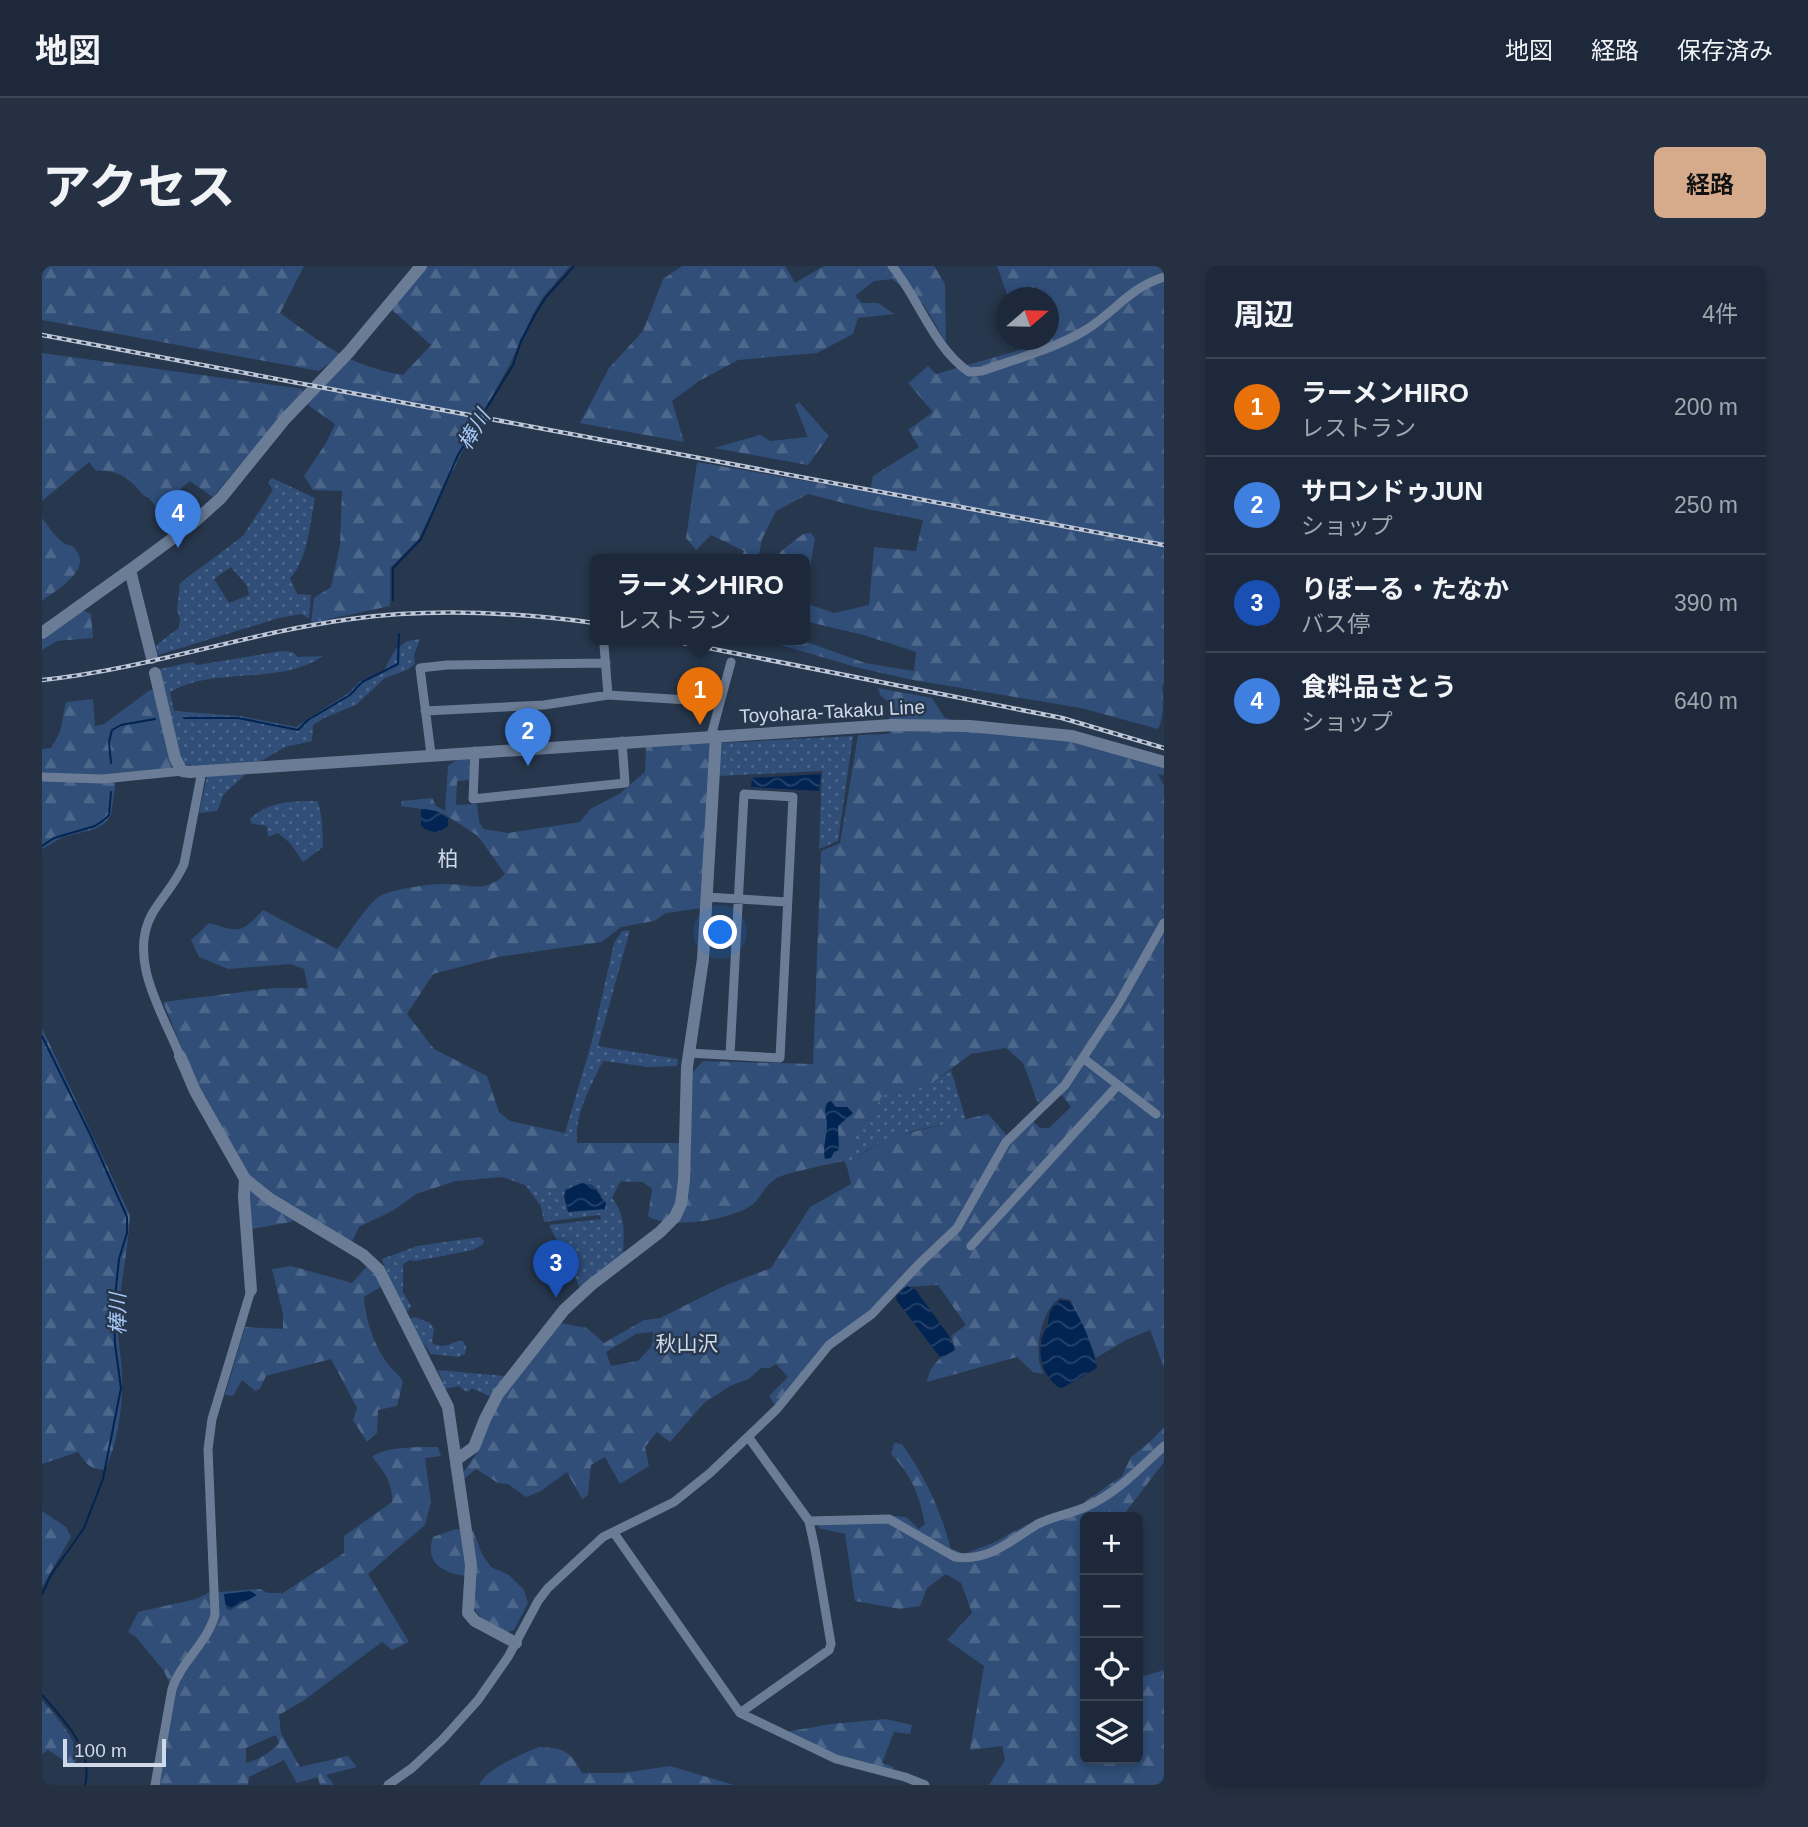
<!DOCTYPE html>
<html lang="ja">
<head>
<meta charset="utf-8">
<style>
	:root { --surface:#1d293a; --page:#253142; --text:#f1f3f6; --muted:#a0a6af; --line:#3b4554; --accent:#d6ab8b }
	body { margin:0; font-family:Helvetica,"Noto Sans JP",sans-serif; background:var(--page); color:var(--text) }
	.controls { position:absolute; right:21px; bottom:21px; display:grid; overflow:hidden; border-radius:10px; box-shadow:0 4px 10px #0003 }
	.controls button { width:63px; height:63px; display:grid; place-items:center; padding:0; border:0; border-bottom:2px solid var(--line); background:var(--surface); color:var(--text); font:35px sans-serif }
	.compass { position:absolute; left:954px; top:21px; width:63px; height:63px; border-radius:50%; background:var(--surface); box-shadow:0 4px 10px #0003; rotate:70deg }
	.scale { position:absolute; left:21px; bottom:18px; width:103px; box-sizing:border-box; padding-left:7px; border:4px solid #d0d9e8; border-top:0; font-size:19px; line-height:24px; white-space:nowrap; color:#d0d9e8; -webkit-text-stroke:5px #27374d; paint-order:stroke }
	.you { position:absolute; left:679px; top:667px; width:24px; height:24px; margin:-18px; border:5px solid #fff; border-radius:50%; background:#1a73e8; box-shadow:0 0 0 10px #1a73e833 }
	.badge { display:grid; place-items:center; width:46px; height:46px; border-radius:50%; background:var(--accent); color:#fff; font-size:23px; font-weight:700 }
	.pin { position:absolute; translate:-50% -58px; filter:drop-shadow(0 2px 4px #0008) }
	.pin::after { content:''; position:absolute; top:37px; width:24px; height:21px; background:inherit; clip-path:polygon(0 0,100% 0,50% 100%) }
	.popup { position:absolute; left:548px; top:288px; width:220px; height:91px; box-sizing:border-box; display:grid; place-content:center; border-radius:10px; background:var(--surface); filter:drop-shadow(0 2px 5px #0005); font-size:23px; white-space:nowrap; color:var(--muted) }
	.popup b { font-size:26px; color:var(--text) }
	.popup::after { content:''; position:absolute; left:50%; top:100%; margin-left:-14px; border:14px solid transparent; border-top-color:var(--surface) }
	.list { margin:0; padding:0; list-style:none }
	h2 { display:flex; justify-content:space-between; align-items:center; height:91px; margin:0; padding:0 28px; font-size:30px }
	h2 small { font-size:23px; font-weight:400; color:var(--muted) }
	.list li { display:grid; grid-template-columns:46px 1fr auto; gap:21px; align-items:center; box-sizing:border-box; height:98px; padding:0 28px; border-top:2px solid var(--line) }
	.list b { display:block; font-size:26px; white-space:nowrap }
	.list p { margin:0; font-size:23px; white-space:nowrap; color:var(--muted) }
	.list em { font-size:23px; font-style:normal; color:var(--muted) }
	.icon { flex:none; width:38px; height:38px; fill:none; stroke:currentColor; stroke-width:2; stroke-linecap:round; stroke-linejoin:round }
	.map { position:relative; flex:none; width:1122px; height:1519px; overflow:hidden; border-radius:10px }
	header { display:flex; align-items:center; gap:42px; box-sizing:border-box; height:98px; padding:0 35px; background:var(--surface); border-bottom:2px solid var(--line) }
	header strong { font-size:33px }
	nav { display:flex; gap:38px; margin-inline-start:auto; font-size:24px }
	.intro { display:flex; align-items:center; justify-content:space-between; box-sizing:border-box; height:168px; padding:0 42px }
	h1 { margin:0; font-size:49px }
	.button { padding:18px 32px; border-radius:10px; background:var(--accent); color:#111; font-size:24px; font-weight:700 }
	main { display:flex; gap:42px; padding:0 42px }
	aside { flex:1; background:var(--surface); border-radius:10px; box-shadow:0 4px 10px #0003 }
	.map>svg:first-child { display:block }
</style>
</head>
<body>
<header>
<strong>地図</strong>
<nav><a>地図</a><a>経路</a><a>保存済み</a></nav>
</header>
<div class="intro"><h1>アクセス</h1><a class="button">経路</a></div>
<main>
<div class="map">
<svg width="1122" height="1519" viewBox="0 0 1122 1519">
	<defs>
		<pattern id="grass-dots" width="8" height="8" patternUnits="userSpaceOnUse" patternTransform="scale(1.75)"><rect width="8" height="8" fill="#304e78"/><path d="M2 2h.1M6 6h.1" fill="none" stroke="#4d678b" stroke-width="1.8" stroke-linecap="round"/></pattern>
		<pattern id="forest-firs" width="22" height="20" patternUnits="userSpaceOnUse" patternTransform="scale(1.75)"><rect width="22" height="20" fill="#304e78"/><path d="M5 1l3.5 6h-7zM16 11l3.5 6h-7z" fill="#4d678b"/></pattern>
		<pattern id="water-waves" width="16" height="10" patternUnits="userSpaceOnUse" patternTransform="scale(1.75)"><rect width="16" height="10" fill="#012452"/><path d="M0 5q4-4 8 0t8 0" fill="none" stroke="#25436b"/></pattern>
	</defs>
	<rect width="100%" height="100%" fill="#27374d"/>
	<!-- grass -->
	<path fill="url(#grass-dots)" fill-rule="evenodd" d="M230,212l43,20c-5,24 -7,62 -25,80l7,16 14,1 -2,24 -7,-5 -23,4 -121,37 -2,-10 23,-17 1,-9 -3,-9 3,-27 63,-47 30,-46 -5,-7zM189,301l16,19 2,9 -20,8 -15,-24z
		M378,373l-6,16 1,9 -8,6 -22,8 -29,27 -32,13 -11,7 -1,16 -27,6 -27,16 -65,3 -8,-2 -7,-10 -18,-85 33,-7 4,3 84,-14 12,1 5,5 25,-1c-43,30 -108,10 -153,36l4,19 66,5 56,11 54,-35 9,-10 25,-12 11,-20 12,-9z
		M811,470l-15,105 -19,8 3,-78 -104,5 4,-33z
		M204,508l-22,20 -7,17 -18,2 8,-37z
		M276,535l4,20 1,26 -20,15 -12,-18 -13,-11 -10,4 -1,-11 -15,-2 -2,-5c18,-18 43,-18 68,-18z
		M588,664l-32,116 80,13 -1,7 -28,1 -46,-6c-12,24 -29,55 -26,82l-12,-10 27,-92 22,-98 8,-12z
		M909,804l15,50c-42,9 -87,13 -119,47l-3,-6 8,-8v-19l12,-10 19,-29 45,-9z
		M525,914h54l-9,18c14,17 12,36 11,57l-43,33 -31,-63 52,-6 -1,-4 -56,7 -3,-16 -16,-21 30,5zM524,923l34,4 5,16 -37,2 -4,-15z
		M438,971l4,4 -1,3 -10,6 -57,11 -6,-1 -7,4v28l8,14 -2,4 -4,2 -12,-21 -11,-32 35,-13z
		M373,1051l15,6 4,6 -2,14c15,8 19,-3 31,-2l3,6 -1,7 -6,3 -28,-3 -11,-15 -10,-20z
		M396,1104l66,6 -13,21 -19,-9 -4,4 -5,-2 -4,-4 -14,3z"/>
	<!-- forest -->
	<path fill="url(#forest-firs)" fill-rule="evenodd" d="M0,0h262l-24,47c45,32 67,52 123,62l28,-30 -40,-36 35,-43h144l-27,31 -10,17 -24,52 -32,56 -59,118 -28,28v38l-79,17 3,-25 17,-11 9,-42 2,-54 -29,-1 -9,-14 22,-33 9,-19 -31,-22 32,-44 -17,13 -277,-51z
		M640,0h103l10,17 29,-17h110l11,18 1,59 -22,-38 -32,-26 -18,2 -19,15 7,7h16l16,11 -36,4 -5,16 -36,19 -79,7 -39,21 -27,20 12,41 -104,-19 29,-55 34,-37 20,-52z
		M955,0h167v418l-2,2c2,13 2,31 -4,43l-77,-21 -168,-28 -54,-12 -82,-24 1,-5h21l66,24 49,8 2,-19 -49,-16 -62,-15v-18l29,10 35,-8 5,-58 42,4 7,-31 -56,-11 -59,-15 -32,17 -14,28 -4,20h-17l3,-8 -33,-16 -15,15 -10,-12 11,-76 173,30 3,-16 46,-29 -11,-17 25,-18 -25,-29 20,-17 8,8 87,-25 -2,-9h27v-42l-40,-1z
		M0,87l262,36 -91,108 -23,-16 -33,27 -9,-11 -4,-1c-13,-16 -25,-27 -48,-25l-7,-9 -47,39z
		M757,136l30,34 -21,29 -94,-17 46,-13 10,6 38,-4 -13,-32z
		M0,252c6,8 14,20 22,25 6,4 5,0 10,5 21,21 -18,42 -32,53z
		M769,267l4,6 -10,56v-36h-27l2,-7 23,-18z
		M38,343l11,5 2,24 -36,3 -15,9v-15z
		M836,422l54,10 12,19 30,14 96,9 94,27v8l-6,-1 6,12v582l-14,-38 -24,10 -30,18 -25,-58 -11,-2c-17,11 -23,41 -21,61 0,5 3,11 5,15l-11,-2 -16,-15 -90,25c3,-18 14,-25 28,-34l-4,-12 15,-11 -28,-40 -29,2 -23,7 -23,23 -36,25 -52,63 -6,-9 19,-19 -12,-13 -6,4h-9l-12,11 -19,7 -26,17 -34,39 -13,-10 -12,15 4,19 -29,18 -15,-27 -14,8 -3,30 -6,4 -15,-27 -26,19 -15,6 -18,-13 -10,-1 -22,-14 -12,10 -1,-6 16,-23 9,-28 14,-25 59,-74 26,5 17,15 40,-23 16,-2 66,-33 45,-17 39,-61 41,-23 -4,-17 9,-9 31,-20 101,-24 23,26 21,-20 8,8h9l22,-21 -9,-12 -13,1 -11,7 -15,-40 -17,-15 -35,6 -43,32 -45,9 -19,30 -12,9v19l-8,8c-14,3 -60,12 -69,18 -9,6 -14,18 -22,25 -19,16 -84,26 -105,12l4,-27 -9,-7 -76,-2 -12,10 -30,-5 -23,-8 -46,4 -40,13 -22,16 -35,17 -7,15 -83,-49 -23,-20 -54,-100 -29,-71 110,-14h35l-4,-19 -14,-5 -62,5 -29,-12 -8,-17 18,-17c31,9 31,11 54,-13l74,39c13,-16 25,-38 41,-52 11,-8 56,-14 70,-13 25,1 37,9 57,-10l-27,-38 -34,-22 -8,-3 -35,-5 1,-5 30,-3 4,8 9,5 3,-45 13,-9 11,-2 -1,25 -14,1 -1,24 21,-1 2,18 5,7 24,4 72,-11 10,-13 29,-15 26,-22 1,-25 65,-5 -9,166 -36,5 -12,8 -33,6 -19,15 -104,15 -65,17 -26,40 27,35 53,27 12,36 11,9 55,12 13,10h112l3,-71 10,-11 110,3 8,-213 19,-8 18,-108 31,-1v-31l-9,-8zM611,1066l-1,14 -14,15 -27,5 -5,-14 30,-18z
		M108,424l6,1 16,75 -5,5 -50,3 -6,40 -6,9 -10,6 -32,8 -21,12v-100l9,-1 9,-16 6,-30 27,-3 2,27 9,-2z
		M0,762l88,187c-2,36 -10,70 -12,107 -1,18 4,36 4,53 1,32 -4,67 -17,95 -15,-1 -18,-5 -27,-18l-36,12z
		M208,926l5,1 40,26 -4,3 -40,7z
		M326,999l16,20 -20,12c1,21 11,52 25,68 5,7 10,9 14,17l-6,24 -19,4 -1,23 -10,9 -14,-22 4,-12 -26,-49 -65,17 -6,13 -5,2 -13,-11 -9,16 -8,-1 20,-68 38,2v-15l-11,-45 19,-3 61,17z
		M1122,1161v35l-42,55h-37v242h53v-81l26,-8v115h-175l16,-25 -3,-14 -32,4 14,-84 -37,-26 25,-27 -11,-30 -15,-9 -19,14 -7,18 -20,3 -45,-8 -10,-67 -26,-6 -1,-3 67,-10 21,2 13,12 6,-5c-6,-30 -13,-48 -34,-70l3,-11 8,1c23,32 39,67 49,105l13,5 29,-11 44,-24 46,-16 39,-27 9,-19 20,-16z
		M396,1181l3,9 -16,2 6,44 -6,23 -57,49 41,68 -17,8 -10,-8 -79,59 -24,14 2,18 19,34 48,-11 9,11 -31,8 8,10h-14l-2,-8 -21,6 -13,-23 -35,17 -1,8h-91l16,-94 -9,-20 -28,-34 -8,-5 10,-20 58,-13 12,-6 52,-4 8,4h15l61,-40v-17l48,-34c1,-19 -8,-31 -20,-45 12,-11 50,-10 66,-10zM234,1469l3,8c-9,10 -21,17 -33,20v-15z
		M0,1245l24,16 5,10 -29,50z
		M414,1263l17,2 9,23 9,13 18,8 15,15 4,13 -14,27 -7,2c-35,-18 -33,-18 -40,-56 -23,-2 -43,-13 -34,-39z
		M0,1434c10,12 49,53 30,66l-24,-16 -6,4z
		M843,1453l27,6 -2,9 -16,-2 -12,31 12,4 -2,4 -47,-11 -59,-28 45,-8z
		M497,1481c26,1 31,4 43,26h41l47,-7 64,19h-255c8,-17 43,-31 60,-38z"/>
	<!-- water -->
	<path fill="url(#water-waves)" d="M779,508l-2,17 -68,-4 1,-9z
		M382,543l12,2 12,7v8l-11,7 -13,-4 -3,-4v-15z
		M789,835l5,6h11l6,6 -15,13 1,24 -5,2 -3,6 -6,1c-3,-11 2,-23 2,-34 0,-9 -4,-13 0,-22z
		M540,917c20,2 12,11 24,19l-1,7 -37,3 -4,-16 2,-7z
		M865,1020l8,3 34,47 6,14 -14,8 -2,-2 -42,-55 -1,-5z
		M1018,1034l9,1c13,18 24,45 28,67l-35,20 -4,-1c-16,-13 -20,-29 -16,-49 1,-5 5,-10 6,-15 2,-12 2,-15 12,-23z
		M208,1325l7,4 -23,13 -4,2 -4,-2 -2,-14z"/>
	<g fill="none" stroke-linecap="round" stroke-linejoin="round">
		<!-- stream -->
		<path stroke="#012452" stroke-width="2" d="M351,334v-32l28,-29 37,-84 55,-90 8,-24 15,-28 10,-16 28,-31
			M142,452h54l60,12 10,-10 42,-25 12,-13 36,-18 1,-30
			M69,497l-2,-21 3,-12 9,-5 34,-6
			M0,580l12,-8 41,-12 10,-7 4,-4 2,-23
			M0,770l48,98 37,83v16l-8,26 -5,49 1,36 6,44 -18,91 -19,49 -33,47 -9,19
			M0,1429c21,24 52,55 43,90"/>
		<!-- street -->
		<path stroke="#6b7d96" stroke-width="9" d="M850,0c27,33 41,81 77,106l13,-1c34,-12 71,-22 102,-40 29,-17 46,-44 80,-54
			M562,379l4,50
			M383,445l119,-6 64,-10 112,7
			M669,470l20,-74
			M433,485l-2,48 152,-16 -3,-42
			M389,488l-11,-86 27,-3 159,-2
			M0,511l61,2 79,-8
			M664,631l81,5
			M646,787l92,5 13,-261 -49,-3 -14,261
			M138,790c-17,-42 -53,-97 -28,-142 10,-17 24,-31 32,-50l18,-93
			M1041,792l73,56
			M929,980l147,-161
			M767,1255l80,-2 66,38c34,5 56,-17 83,-33 15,-8 34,-10 50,-18 30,-14 52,-38 76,-60
			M572,1267l126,180 96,46 69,18 20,8
			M698,1447l89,-63 2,-6 -16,-95 -6,-28 -60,-83
			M113,1519l17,-96c9,-27 35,-46 43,-74l-7,-166 4,-30 39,-129
			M346,1519l24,-17 31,-29 35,-39 30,-43 30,-56 10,-13 55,-51 71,-35 36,-29 67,-64 52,-64 43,-31 47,-50 38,-36 49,-86 59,-57 54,-82 45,-80"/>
		<!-- secondary -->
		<path stroke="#6b7d96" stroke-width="12" d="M88,304l62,-46 29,-26 64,-79 64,-67 72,-86
			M0,367l88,-63 22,88
			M113,407l20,85 7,13 8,1 702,-47 78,1 102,10 92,26
			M138,790l15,35 50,88 25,20 93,56 16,15 69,137 23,158 -3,48 7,8 41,22
			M203,913l-1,18 7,93
			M414,1194l18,-13 11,-28 13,-25 66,-84 27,-25 69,-53 15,-15 6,-13 3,-24 3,-113 16,-108 13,-223"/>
		<defs>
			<path id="rail" d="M0,69l1122,210
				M621,373l399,79 102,30
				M0,414c105,-11 204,-47 309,-61 81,-11 163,-7 244,4"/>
		</defs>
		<!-- rail casing -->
		<use href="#rail" stroke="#bec7d7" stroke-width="4.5"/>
		<!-- rail -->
		<use href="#rail" stroke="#27374d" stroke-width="2" stroke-dasharray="5" stroke-linecap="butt"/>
	</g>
	<g text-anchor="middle" stroke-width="5" stroke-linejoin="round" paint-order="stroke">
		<!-- street labels -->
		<g font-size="19" fill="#d0d9e8" stroke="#27374d">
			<text transform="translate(790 445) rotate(-3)" y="7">Toyohara-Takaku Line</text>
		</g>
		<!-- water labels -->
		<g font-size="21" font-style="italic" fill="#a8c8f6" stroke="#27374d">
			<text transform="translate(432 164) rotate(-59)" y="7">棒川</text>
			<text transform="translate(76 1048) rotate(-90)" y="7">棒川</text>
		</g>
		<!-- neighbourhood labels -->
		<g font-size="21" fill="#d0d9e8" stroke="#27374d">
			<text x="406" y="600">柏</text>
			<text x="645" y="1085">秋山沢</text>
		</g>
	</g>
</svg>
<div class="controls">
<button>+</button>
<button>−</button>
<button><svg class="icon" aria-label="locate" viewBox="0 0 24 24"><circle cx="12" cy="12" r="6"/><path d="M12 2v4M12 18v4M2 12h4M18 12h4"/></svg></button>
<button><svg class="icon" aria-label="layers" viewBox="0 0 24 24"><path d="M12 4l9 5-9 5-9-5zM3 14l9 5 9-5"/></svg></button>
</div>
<svg class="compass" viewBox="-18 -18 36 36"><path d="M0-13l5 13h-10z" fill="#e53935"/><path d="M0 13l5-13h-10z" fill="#a0a6af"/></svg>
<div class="scale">100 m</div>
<div class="you"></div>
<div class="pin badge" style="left:658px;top:459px;background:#e8710a">1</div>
<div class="popup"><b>ラーメンHIRO</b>レストラン</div>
<div class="pin badge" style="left:486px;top:500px;background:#3f7fe0">2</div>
<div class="pin badge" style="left:514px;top:1032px;background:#1a4fb4">3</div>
<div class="pin badge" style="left:136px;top:282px;background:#3f7fe0">4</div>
</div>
<aside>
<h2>周辺<small>4件</small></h2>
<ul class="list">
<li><span class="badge" style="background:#e8710a">1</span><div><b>ラーメンHIRO</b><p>レストラン</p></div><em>200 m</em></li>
<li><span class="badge" style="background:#3f7fe0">2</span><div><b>サロンドゥJUN</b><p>ショップ</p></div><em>250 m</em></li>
<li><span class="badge" style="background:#1a4fb4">3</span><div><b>りぼーる・たなか</b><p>バス停</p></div><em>390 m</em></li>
<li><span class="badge" style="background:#3f7fe0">4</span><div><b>食料品さとう</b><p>ショップ</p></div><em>640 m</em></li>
</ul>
</aside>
</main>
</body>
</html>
